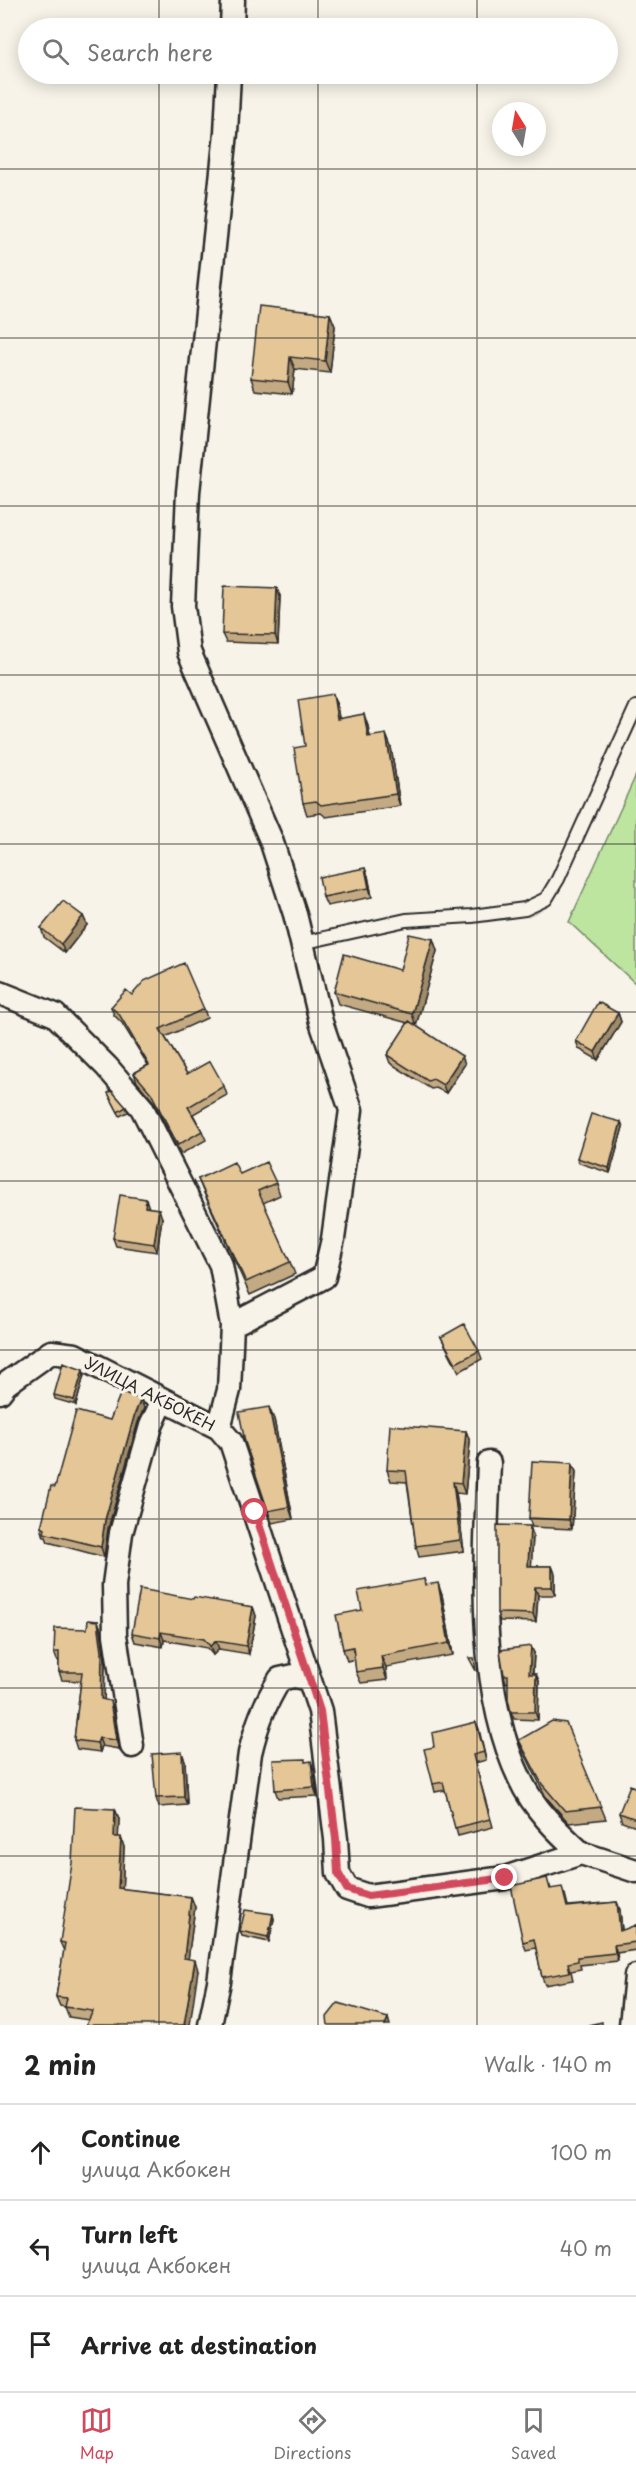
<!DOCTYPE html>
<html lang="en">
<head>
<meta charset="utf-8">
<style>
	:root { --surface:#fff; --page:#f6f6f6; --text:#222; --muted:#767676; --line:#e0e0e0; --accent:#d1495b }
	body { margin:0; font-family:"Playpen Sans",sans-serif; background:var(--page); color:var(--text) }
	.compass { position:absolute; left:492px; top:102px; width:54px; height:54px; border-radius:50%; background:var(--surface); box-shadow:0 3px 15px #0003; rotate:349deg }
	.stop { position:absolute; width:18px; height:18px; margin:-14px; border:4px solid #d1495b; border-radius:50%; background:#fff }
	.stop.end { background:#d1495b; border-color:#fff; box-shadow:0 2px 6px #0008 }
	.list { margin:0; padding:0; list-style:none }
	h2 { display:flex; justify-content:space-between; align-items:center; height:78px; margin:0; padding:0 24px; font-size:26px }
	h2 small { font-size:20px; font-weight:400; color:var(--muted) }
	.list li { display:grid; grid-template-columns:39px 1fr auto; gap:18px; align-items:center; box-sizing:border-box; height:96px; padding:0 24px; border-top:2px solid var(--line) }
	.list b { display:block; font-size:22px; white-space:nowrap }
	.list p { margin:0; font-size:20px; white-space:nowrap; color:var(--muted) }
	.list em { font-size:20px; font-style:normal; color:var(--muted) }
	.icon { flex:none; width:33px; height:33px; fill:none; stroke:currentColor; stroke-width:2; stroke-linecap:round; stroke-linejoin:round }
	.map { position:relative; flex:none; width:636px; height:2025px; overflow:hidden }
	.search { position:absolute; background:var(--surface); box-shadow:0 3px 15px #0003; left:18px; right:18px; top:18px; height:66px; display:flex; align-items:center; gap:15px; box-sizing:border-box; padding:0 21px; border-radius:33px; color:var(--muted); font-size:22px }
	.sheet { height:366px; background:var(--surface) }
	nav { display:flex; justify-content:space-around; align-items:center; box-sizing:border-box; height:84px; border-top:2px solid var(--line); background:var(--surface); font-size:16px; color:var(--muted) }
	nav a { display:grid; justify-items:center; gap:3px }
	nav .on { color:var(--accent) }
	.map>svg:first-child { display:block }
</style>
</head>
<body>
<div class="map">
<svg width="636" height="2025" viewBox="0 0 636 2025">
	<rect width="100%" height="100%" fill="#f7f3e8"/>
	<filter id="ink" filterUnits="userSpaceOnUse"><feTurbulence type="fractalNoise" baseFrequency=".0167" numOctaves="2"/><feDisplacementMap in="SourceGraphic" scale="12" xChannelSelector="R" yChannelSelector="G"/><feConvolveMatrix kernelMatrix="1 2 1 2 8 2 1 2 1" color-interpolation-filters="sRGB"/></filter>
	<g filter="url(#ink)">
		<!-- green -->
		<path fill="#bee5a0" stroke="#748866" stroke-width="1.5" d="M636,775v209l-67,-62z"/>
		<g fill="none" stroke-linecap="round" stroke-linejoin="round">
			<defs>
				<path id="service" d="M302,943l104,-23 66,-4 53,-7 21,-10 12,-20 78,-172"/>
				<path id="minor" d="M232,28l1,-28
					M229,74l-3,59 -38,359 -5,114 6,46 82,188 24,74 26,108 30,88 -18,129 -9,38 -92,48
					M0,993l55,22 52,52 35,41 79,157 11,60 -3,65 -10,38
					M0,1392l6,-8 45,-32 24,3 144,73 12,14 89,269 16,128 2,34 9,16 21,7 137,-18 76,-25 55,18
					M489,1463c-4,99 -13,225 31,316 13,29 38,53 61,74
					M132,1746l-17,-111 -1,-50 7,-52 30,-107 12,-26
					M210,2025l9,-43 31,-229c7,-29 14,-48 30,-74l14,-3 15,3
					M631,2025l5,-49"/>
			</defs>
			<!-- service casing -->
			<use href="#service" stroke="#2b2b2b" stroke-width="16"/>
			<!-- minor casing -->
			<use href="#minor" stroke="#2b2b2b" stroke-width="27"/>
			<!-- service -->
			<use href="#service" stroke="#f7f3e8" stroke-width="12"/>
			<!-- minor -->
			<use href="#minor" stroke="#f7f3e8" stroke-width="22"/>
		</g>
		<!-- wall -->
		<path fill="#c4aa82" stroke="#2b2b2b" stroke-width="1.5" d="M330,314l5,12 -5,47 -35,-4 -3,25 -37,-4 -4,-12z
			M280,596l-2,48 -52,-2 -4,-8z
			M333,694l4,12 2,12 29,8 2,11 21,10 9,59 -74,11 -5,-4 -14,2 -4,-12 2,-57z
			M368,876l4,21 -45,9 -4,-9z
			M83,916l4,9 -22,28 -21,-16 -3,-9z
			M433,939l4,12 -21,75 49,38 -19,29 -10,-5 -5,1 -41,-26 -3,-8 21,-32 -70,-19 -4,-12 66,-22z
			M132,995l72,14 3,9 -42,19 22,37 37,12 3,9 -34,19 9,17 4,9 -25,14 -27,-52 -17,-20 -3,-9 14,-8 -26,-42 -8,-8 -3,-8z
			M618,1013l3,9 -23,38 -19,-11 -3,-8z
			M108,1093l18,14 2,5 -8,4z
			M621,1122l2,5 -13,46 -31,-10 -2,-5z
			M240,1174l36,9 4,12 -17,8 27,59 5,12 -45,21 -47,-104 -5,-12z
			M162,1218l-5,34 -41,-6 -3,-8z
			M441,1337l38,14 3,8 -23,13 -14,-27z
			M84,1375l-8,30 -21,-6 -1,-4z
			M144,1408l-6,14 -30,107 -4,28 -56,-15 -2,-5h-2l-3,-10 14,-40 55,-67z
			M274,1419l19,100 -21,4 -4,-12z
			M466,1431l4,11 -5,52 -9,-1 8,58 -45,6 -3,-11 -9,-64 -16,-1 -4,-11z
			M572,1463l4,9 -4,57 -40,-2 -3,-9z
			M533,1535l-2,31h21l3,8v21h-17l-2,27 -36,-1 -3,-8z
			M424,1579l2,6 16,10 11,60 -67,12 1,13 -26,3 -5,-11 -1,-13 -8,2 -4,-12 19,-39z
			M193,1599l60,8 3,9 -7,38 -30,-5 -6,6 -6,-7 -43,-8 -1,7 -28,-5 -3,-9z
			M98,1621l3,9 4,31 -1,39 9,9 6,40 -17,-3 -2,6 -23,-3 -3,-9 7,-59 -19,-1 -3,-8v-11l-2,-1 -3,-8z
			M534,1653l-1,21h3l3,7 -1,39 -24,-1 -3,-7 -3,-30 -2,1 -2,-8z
			M476,1722l10,38 -11,3 18,64 -35,9 -13,-46 -10,2 -2,-8 1,-37z
			M519,1740l82,67 5,12 -37,4 -23,-26 -22,-45z
			M185,1761l2,44 -28,2 -3,-9z
			M306,1762l8,8 3,26 -39,2 -3,-8z
			M636,1788v39l-14,-5 -3,-9z
			M115,1809l4,10 -1,18 6,10 -2,42 69,8 4,10 -7,52 10,11 -109,50 -20,-3 -4,-10 -5,-1 -4,-9 8,-46 -4,-9z
			M550,1886l1,3 14,5 3,12 49,-4 3,8 2,21 14,-6v25l-19,3 1,8 -38,4 1,4 -10,2 2,9 -28,5 -3,-8 -6,-29 -10,2 -3,-8z
			M274,1919l-5,23 -27,-6 -2,-5z"/>
		<!-- shaded-wall -->
		<path fill="#a08b6a" stroke="#2b2b2b" stroke-width="1.5" d="M330,314l5,12 -5,47 -5,-12z
			M290,357l5,12 -3,25 -4,-12z
			M277,588l3,8 -2,48 -3,-9z
			M333,694l4,12 4,25 -4,-12z
			M364,714l4,12 4,23 -4,-12z
			M386,734l5,13 9,59 -4,-12z
			M365,868l3,8 4,21 -3,-9z
			M83,916l4,9 -22,28 -4,-9z
			M433,939l4,12 -21,75 -4,-12z
			M618,1013l3,9 -23,38 -3,-8z
			M462,1056l3,8 -19,29 -3,-8z
			M621,1122l2,5 -13,46 -1,-5z
			M146,1199l3,9 -4,-1z
			M159,1209l3,9 -5,34 -3,-8z
			M83,1370l1,5 -8,30 -2,-5z
			M141,1399l3,9 -6,14 -30,107 -4,28 -3,-10 4,-27 30,-107z
			M269,1407l5,12 19,100 -4,-12z
			M466,1431l4,11 -5,52 -4,-11z
			M572,1463l4,9 -4,57 -3,-9z
			M453,1482l3,11 8,58 -4,-11z
			M530,1526l3,9 -2,39 -3,-8z
			M552,1566l3,8v21l-3,-8z
			M438,1583l4,12 11,60 -4,-12z
			M535,1587l3,8 -2,27 -3,-8z
			M253,1607l3,9 -7,38 -3,-8z
			M98,1621l3,9 4,31 -1,47 -3,-9z
			M161,1632l3,8 -1,7 -3,-9z
			M216,1641l3,8 -6,6 -3,-9z
			M531,1646l3,7 -2,28 -3,-7z
			M381,1656l5,11 1,13 -4,-12z
			M536,1674l3,7 -1,39 -3,-8z
			M110,1701l3,8 6,40 -3,-9z
			M476,1722l3,7 7,31 -2,-8z
			M99,1738l3,8 -2,6 -3,-9z
			M182,1752l3,9 2,44 -3,-8z
			M311,1761l3,9 3,26 -3,-9z
			M115,1809l4,10 -1,28 -4,-10z
			M121,1837l3,10 -2,51 -4,-10z
			M191,1897l4,10 -8,61 -3,-10z
			M617,1902l3,8 3,29 -3,-8z
			M273,1914l1,5 -5,23 -1,-5z
			M614,1945l3,8 1,8 -3,-8z
			M195,1960l3,10 -8,55h-6z
			M388,2018l2,7h-5z"/>
		<!-- building -->
		<path fill="#e4c697" stroke="#2b2b2b" stroke-width="1.5" d="M259,306l71,8 -5,47 -35,-4 -2,25 -37,-4z
			M224,586l53,2 -2,47 -53,-1z
			M333,694l4,25 27,-5 4,23 18,-3 10,60 -75,11 -5,-4 -13,2 -9,-55 11,-2 -7,-46z
			M365,868l4,20 -46,9 -4,-20z
			M63,901l20,15 -22,28 -20,-16z
			M409,934l24,5 -21,75 -78,-22 10,-38 56,16z
			M184,963l20,46 -44,20 27,45 23,-13 14,25 -36,21 14,24 -24,14 -27,-52 -17,-20 15,-8 -30,-51 -8,-7 15,-17 6,5 12,-14z
			M598,1002l20,11 -23,39 -19,-11z
			M409,1021l53,35 -19,29 -10,-6 -5,2 -41,-26z
			M112,1091l14,16 -8,5 -10,-19z
			M591,1114l30,8 -12,46 -32,-10z
			M234,1162l6,12 26,-12 10,21 -18,8 32,71 -44,20 -48,-103z
			M120,1195l26,4 -1,8 14,2 -5,35 -41,-6z
			M464,1324l15,27 -23,12 -15,-26z
			M63,1363l20,7 -9,30 -20,-5z
			M121,1392l20,7 -6,14 -30,107 -4,27 -57,-14 1,-4 -4,-2 10,-41 4,1 21,-76 34,9z
			M269,1407l20,100 -21,4 -23,-69 -6,-30z
			M390,1425l76,6 -5,52 -8,-1 7,58 -44,6 -10,-75 -19,-1z
			M532,1461l40,2 -3,57 -40,-2z
			M497,1525l33,1 -2,40h24v21h-17l-2,27 -36,-1z
			M424,1579l1,6 13,-2 11,60 -68,13 2,12 -27,4 -3,-25 -10,2 -7,-34 26,-5 -4,-19z
			M140,1589l53,10 1,-2 59,10 -7,39 -30,-5 -6,5 -6,-7 -43,-7 -1,6 -28,-5z
			M88,1620l10,1 4,31 -1,47 9,2 6,39 -17,-2 -2,5 -23,-3 8,-68h-23v-20h-5l1,-24 32,1z
			M531,1646l-2,28h7l-1,38h-24l-3,-13v-24h-4l-4,-25z
			M469,1658h5l2,13z
			M552,1721l14,2 35,84 -36,4 -23,-27 -23,-44z
			M476,1722l8,30 -11,3 17,64 -35,9 -12,-46 -10,2 -9,-35 10,-2 -2,-14z
			M182,1752l2,45 -28,1 -4,-44z
			M305,1759v3l6,-1 3,26 -39,3 -2,-30z
			M630,1785l6,3v31l-17,-6z
			M75,1807l40,2 -1,28h7l-3,51 73,9 -7,61 11,2 -11,65h-98l7,-14 -28,-4 2,-9 -11,-1 9,-54 -5,-1 12,-79z
			M547,1878l3,11 12,-2 5,20 50,-5 3,29 16,-6v17l-22,3 1,8 -37,4v4l-10,2 2,9 -28,5 -8,-38 -11,3 -12,-56z
			M245,1910l28,4 -5,23 -28,-6z
			M338,2003l50,15 -3,7h-57l-1,-8z
			M602,2022v3h-14z"/>
	</g>
	<g fill="none" stroke-linecap="round" stroke-linejoin="round" filter="url(#ink)">
		<!-- route -->
		<path stroke="#d1495b" stroke-width="8" d="M255,1512l65,199 16,128 2,34 9,16 21,7 137,-18"/>
	</g>
	<!-- grid -->
	<path fill="none" stroke="#2b2b2b" stroke-width="1.5" stroke-opacity="0.55" d="M159,0v28M318,0v28M477,0v28M159,74v1951M318,74v1951M477,74v1951M0,169h636M0,338h636M0,506h636M0,675h636M0,844h636M0,1012h636M0,1181h636M0,1350h636M0,1519h636M0,1688h636M0,1856h636"/>
	<g text-anchor="middle" stroke-width="6" stroke-linejoin="round" paint-order="stroke">
		<!-- street labels -->
		<g font-size="16" fill="#2b2b2b" stroke="#f7f3e8">
			<text transform="translate(150 1394) rotate(27)" y="6">УЛИЦА АКБОКЕН</text>
		</g>
	</g>
</svg>
<svg class="compass" viewBox="-18 -18 36 36"><path d="M0-13l5 13h-10z" fill="#e53935"/><path d="M0 13l5-13h-10z" fill="#767676"/></svg>
<div class="stop" style="left:255px;top:1512px"></div>
<div class="stop end" style="left:505px;top:1878px"></div>
<div class="search"><svg class="icon" aria-label="search" viewBox="0 0 24 24"><circle cx="10" cy="10" r="6"/><path d="M15 15l6 6"/></svg>Search here</div>
</div>
<section class="sheet">
<h2>2 min<small>Walk · 140 m</small></h2>
<ul class="list">
<li><svg class="icon" aria-label="ahead" viewBox="0 0 24 24"><path d="M12 20V5M6 11l6-6 6 6"/></svg><div><b>Continue</b><p>улица Акбокен</p></div><em>100 m</em></li>
<li><svg class="icon" aria-label="left" viewBox="0 0 24 24"><path d="M17 20v-9H6M10 6l-5 5 5 5"/></svg><div><b>Turn left</b><p>улица Акбокен</p></div><em>40 m</em></li>
<li><svg class="icon" aria-label="arrive" viewBox="0 0 24 24"><path d="M6 21V4h12l-3 4 3 4H6"/></svg><div><b>Arrive at destination</b></div></li>
</ul>
</section>
<nav>
<a class="on"><svg class="icon" aria-label="map" viewBox="0 0 24 24"><path d="M3 6l6-2 6 2 6-2v14l-6 2-6-2-6 2zM9 4v14M15 6v14"/></svg>Map</a>
<a><svg class="icon" aria-label="directions" viewBox="0 0 24 24"><path d="M12 3l9 9-9 9-9-9zM9 14v-3h6M13 9l2 2-2 2"/></svg>Directions</a>
<a><svg class="icon" aria-label="saved" viewBox="0 0 24 24"><path d="M7 4h10v16l-5-4-5 4z"/></svg>Saved</a>
</nav>
</body>
</html>
